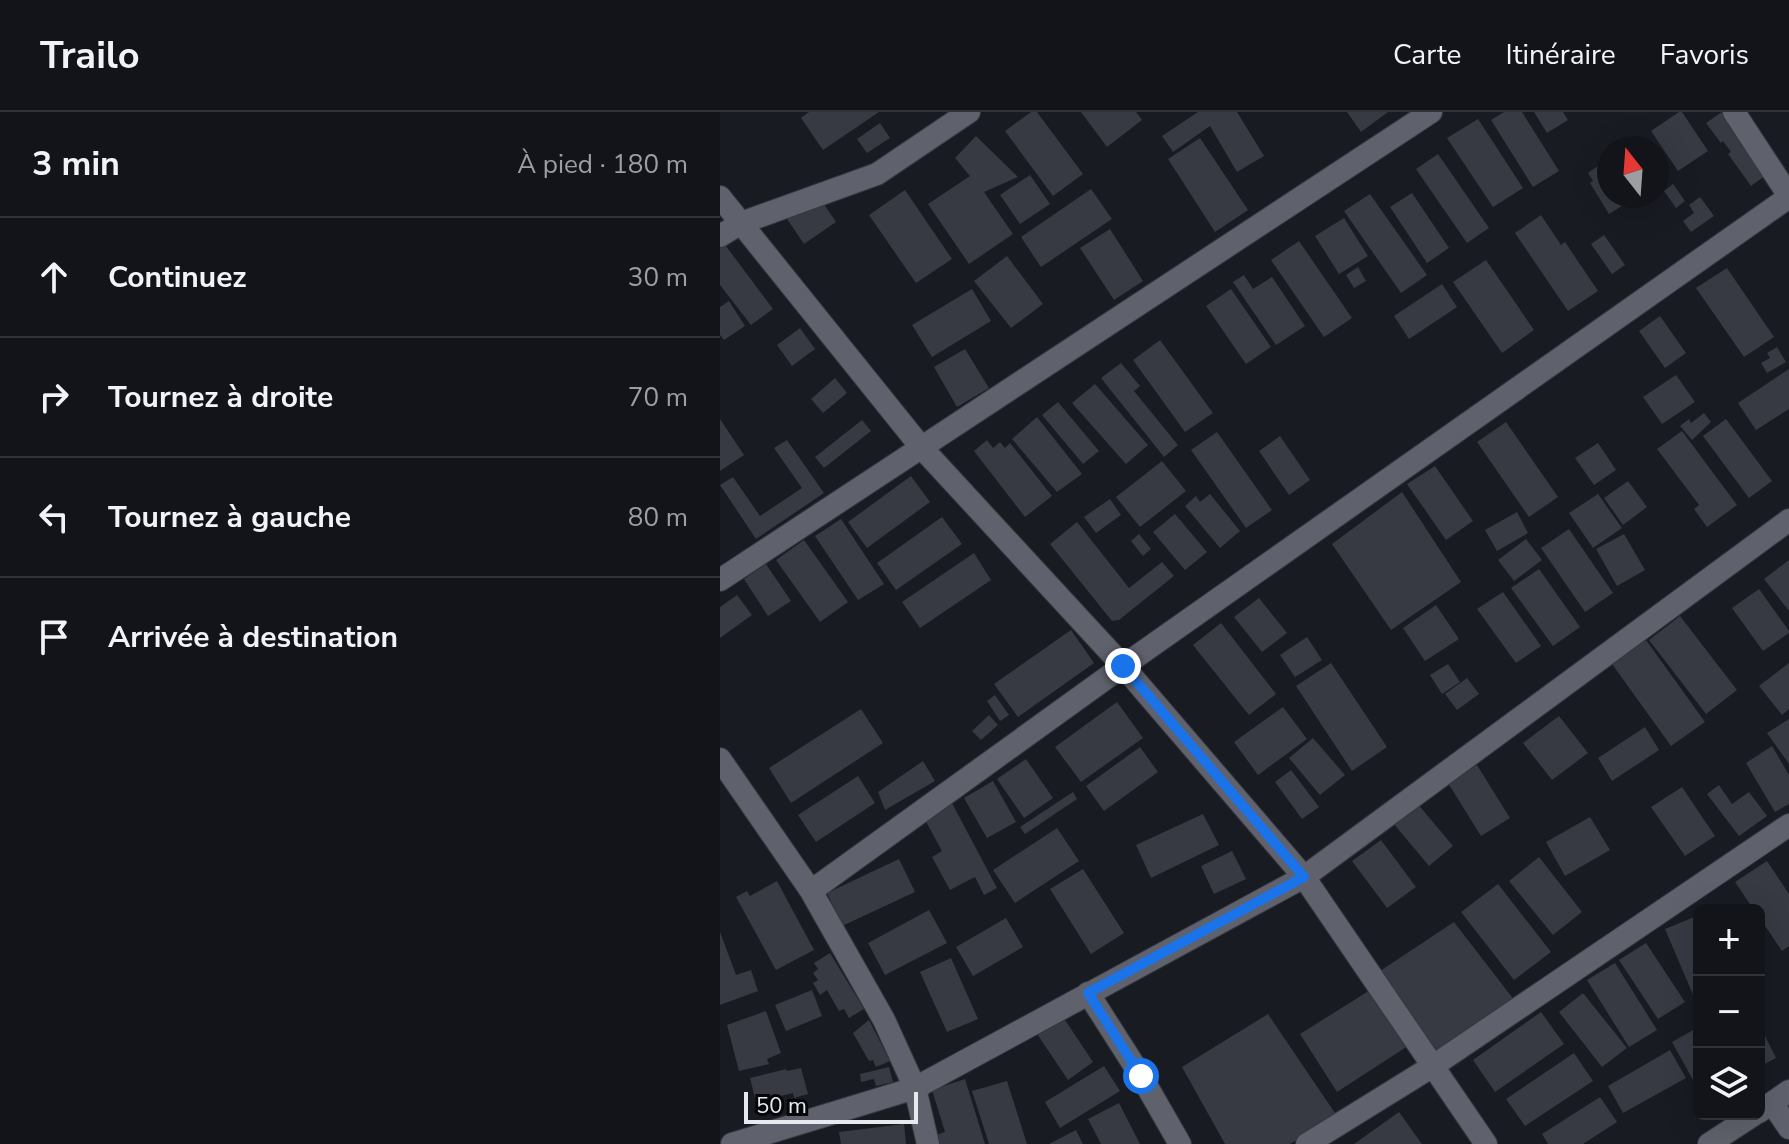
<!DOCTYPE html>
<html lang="fr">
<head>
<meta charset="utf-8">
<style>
	:root { --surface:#13141a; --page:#202127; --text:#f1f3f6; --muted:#9d9ea2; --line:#323339 }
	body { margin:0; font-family:"Nunito Sans",sans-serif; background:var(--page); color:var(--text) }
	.controls { position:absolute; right:24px; bottom:24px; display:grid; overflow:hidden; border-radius:12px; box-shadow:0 8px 32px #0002 }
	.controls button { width:72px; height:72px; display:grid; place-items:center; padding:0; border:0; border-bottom:2px solid var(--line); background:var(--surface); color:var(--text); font:40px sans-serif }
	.compass { position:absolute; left:877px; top:24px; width:72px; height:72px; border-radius:50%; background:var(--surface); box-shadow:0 8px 32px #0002; rotate:343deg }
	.scale { position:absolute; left:24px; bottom:20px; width:174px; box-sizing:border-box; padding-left:8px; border:4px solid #e7e9ef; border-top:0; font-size:22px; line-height:28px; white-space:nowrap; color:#e7e9ef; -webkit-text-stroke:6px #050609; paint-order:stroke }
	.stop { position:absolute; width:24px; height:24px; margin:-18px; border:6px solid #1a73e8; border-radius:50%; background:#fff }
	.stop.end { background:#1a73e8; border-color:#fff; box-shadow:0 2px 8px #0008 }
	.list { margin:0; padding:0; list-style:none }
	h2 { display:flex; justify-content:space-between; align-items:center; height:104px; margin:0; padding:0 32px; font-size:34px }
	h2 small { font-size:26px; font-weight:400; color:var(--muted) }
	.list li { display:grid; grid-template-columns:52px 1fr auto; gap:24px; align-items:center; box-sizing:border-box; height:120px; padding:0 32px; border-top:2px solid var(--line) }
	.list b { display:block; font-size:30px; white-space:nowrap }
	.list em { font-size:26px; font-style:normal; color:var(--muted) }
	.icon { flex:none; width:44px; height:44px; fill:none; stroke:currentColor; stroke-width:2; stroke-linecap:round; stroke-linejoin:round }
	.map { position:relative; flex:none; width:1069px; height:1032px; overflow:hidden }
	header { display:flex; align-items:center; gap:48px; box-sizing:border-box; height:112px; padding:0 40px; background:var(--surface); border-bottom:2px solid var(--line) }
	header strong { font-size:38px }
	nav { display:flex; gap:44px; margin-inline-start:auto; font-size:28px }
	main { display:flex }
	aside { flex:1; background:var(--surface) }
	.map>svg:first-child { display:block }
</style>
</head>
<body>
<header>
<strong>Trailo</strong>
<nav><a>Carte</a><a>Itinéraire</a><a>Favoris</a></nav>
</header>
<main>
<aside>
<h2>3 min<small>À pied · 180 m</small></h2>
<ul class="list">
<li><svg class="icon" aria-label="ahead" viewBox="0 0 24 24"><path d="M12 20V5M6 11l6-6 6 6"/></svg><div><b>Continuez</b></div><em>30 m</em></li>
<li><svg class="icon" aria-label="right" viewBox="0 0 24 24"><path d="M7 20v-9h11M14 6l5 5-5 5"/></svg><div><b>Tournez à droite</b></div><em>70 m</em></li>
<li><svg class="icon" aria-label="left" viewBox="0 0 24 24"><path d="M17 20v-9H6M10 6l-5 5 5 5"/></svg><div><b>Tournez à gauche</b></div><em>80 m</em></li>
<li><svg class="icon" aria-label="arrive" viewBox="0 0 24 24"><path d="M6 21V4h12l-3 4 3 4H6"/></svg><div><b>Arrivée à destination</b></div></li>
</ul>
</aside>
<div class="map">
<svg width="1069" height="1032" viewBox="0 0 1069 1032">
	<rect width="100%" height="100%" fill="#191b23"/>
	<!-- building -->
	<path fill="#373943" d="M89,0h70l-56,38 -22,-32z
		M311,0h6l46,62 -30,22 -48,-65z
		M361,0h55l6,8 -35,27z
		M478,0h39l27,44 -27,16 -27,-46 -37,26 -11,-16z
		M627,0h41l-27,20z
		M784,0h18l37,59 -26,16 -42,-67z
		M814,0h29l5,8 -21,13z
		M959,0h3l26,39 -30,20 -27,-40z
		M1002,0l44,63 -15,11 -23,-32 3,-2 -8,-11 -2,2 -15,-20z
		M758,7l45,69 -30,19 -46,-69z
		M160,11l10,15 -23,15 -10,-14z
		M256,24l42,41 -34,15 29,42 -44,30 -41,-60 42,-28 -15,-18z
		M480,26l48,72 -33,22 -47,-73z
		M718,42l51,74 -22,15 -51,-74z
		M882,51l7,10v23h29l-29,18 -19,-31 3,-2 -5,-8z
		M310,63l20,29 -30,20 -20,-29z
		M953,72l12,17 -9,7 -12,-17z
		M371,77l21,30 -71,48 -20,-30z
		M185,78l47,69 -36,24 -47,-68z
		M692,81l37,55 -22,15 -37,-56z
		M650,82l57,81 -26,18 -57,-82z
		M99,85l17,25 -32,22 -17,-25z
		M980,85l14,19 -23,16 -8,-11 11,-8 -5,-8z
		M821,103l20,30 4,-3 33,49 -30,20 -53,-78z
		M624,106l24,38 -29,18 -24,-38z
		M390,117l33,52 -29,19 -34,-52z
		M884,123l21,30 -13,9 -21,-30z
		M579,129l53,77 -28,19 -53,-77z
		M3,130l50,67 -22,16 -31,-40v-41z
		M287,144l36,48 -32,24 -37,-47z
		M766,148l48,70 -32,23 -49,-71z
		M638,155l8,14 -12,7 -8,-13z
		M1007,156l47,69 -30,20 -48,-69z
		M524,163l9,14 19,-12 33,49 -29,19 -43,-63z
		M722,172l15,23 -48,32 -15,-23z
		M252,177l19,32 -59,36 -20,-32z
		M511,177l40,58 -25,17 -40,-58z
		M9,189l16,25 -21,14 -4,-5v-28z
		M940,204l26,37 -21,15 -26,-37z
		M80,216l15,21 -23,17 -15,-21z
		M440,228l53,73 -28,19 -52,-72z
		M1057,235l9,15 -19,11 -6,-10 9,-5 -3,-5z
		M245,237l24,39 -32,19 -23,-40z
		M401,251l19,23 -6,5 44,54 -14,12 -63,-79z
		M1069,257v40l-33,21 -18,-27z
		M956,263l19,27 -33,22 -19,-27z
		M115,266l12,15 -24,20 -12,-14z
		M375,272l53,61 -22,19 -54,-61z
		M338,290l41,49 -16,13 -41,-49z
		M984,301l7,9 -19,18 -12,-14 9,-7 2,4z
		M317,305l45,57 -25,18 -45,-53z
		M0,307l24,36 -24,16z
		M1006,307l46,62 -23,17 -46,-62z
		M142,308l9,11 -47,37 -9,-11z
		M786,310l52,75 -29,20 -52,-75z
		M962,319l55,74 -30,22 -13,-18 5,-4 -42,-56z
		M497,320l55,78 -26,18 -55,-78z
		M560,324l30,44 -21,15 -30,-44z
		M67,328l37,53 -68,46 -36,-54 13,-8 27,39 42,-28 -28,-40z
		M267,328l6,8 7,-6 5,6 5,-5 42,53 -27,21 -51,-66z
		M878,331l18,27 -22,15 -19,-27z
		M442,349l24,30 -46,36 -24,-30z
		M715,354l38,55 -27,19 -39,-56z
		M191,364l19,26 -63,46 -19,-26z
		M908,369l19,26 -24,18 -19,-27z
		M682,380l59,90 -70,48 -59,-86z
		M490,382l30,37 -20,17 -35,-42 11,-10 4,6z
		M878,382l24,34 -29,20 -24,-35z
		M390,387l11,16 -25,18 -12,-16z
		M797,400l11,21 -31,18 -12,-21z
		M455,402l32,38 -22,18 -32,-38z
		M222,405l20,27 -66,46 -19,-27z
		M121,407l43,65 -26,16 -43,-64z
		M357,410l52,66 33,-26 12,14 -55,44 -7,1 -62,-77z
		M849,417l44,64 -28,19 -44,-64z
		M419,422l12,15 -8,7 -12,-15z
		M904,422l21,36 -28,16 -21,-37z
		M806,427l16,21 -28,21 -16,-21z
		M84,428l44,62 -28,20 -44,-62z
		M254,441l17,27 -71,48 -18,-26z
		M1069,448v51l-25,-32z
		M46,452l25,37 -23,15 -24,-37z
		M819,457l41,58 -27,19 -42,-58z
		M1039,477l30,42v2l-26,18 -31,-43z
		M783,480l38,54 -25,17 -39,-54z
		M17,483l15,20 -32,23v-31z
		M539,486l28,35 -25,19 -28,-35z
		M716,493l23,34 -34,22 -22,-33z
		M960,504l57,74 -31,24 -57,-74z
		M501,511l55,71 -27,21 -56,-70z
		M351,518l23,33 -76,54 -24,-33z
		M587,525l15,23 -27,17 -15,-22z
		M926,528l59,82 -34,24 -59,-82z
		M611,551l56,84 -35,24 -56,-85z
		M1069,551v46l-7,6 -23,-29z
		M728,552l12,18 -18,12 -12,-19z
		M747,566l12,16 -22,16 -12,-16z
		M275,583l14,20 -9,6 -13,-20z
		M397,590l26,36 -62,44 -26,-35z
		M563,595l24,32 -49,36 -24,-33z
		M141,597l22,34 -92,60 -22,-35z
		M269,603l9,10 -17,15 -9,-9z
		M839,604l29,37 -36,27 -29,-37z
		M1069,607v45l-22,-31z
		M925,615l14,23 -47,31 -14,-23z
		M593,626l32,37 -25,20 -31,-37z
		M1052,634l17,29v29l-14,8 -29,-49z
		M420,635l18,25 -54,39 -18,-25z
		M306,647l27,39 -29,20 -27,-39z
		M203,649l12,20 -50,29 -7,-18z
		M757,653l33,53 -29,18 -33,-53z
		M571,658l28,37 -17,12 -27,-37z
		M138,664l17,27 -59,39 -18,-27z
		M273,669l23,41 -29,16 -23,-40z
		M999,673l13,19 17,-12 18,24 -28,20 -32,-42z
		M962,675l33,49 -30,20 -34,-49z
		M353,680l4,7 -52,35 -5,-7z
		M232,691l45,85 -13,7 -9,-18 -25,13 -18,-33 10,-6 -18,-33z
		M697,691l36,43 -24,20 -36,-43z
		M483,702l16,31 -68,33 -15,-33z
		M870,705l20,33 -45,26 -19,-34z
		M337,716l22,33 -64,42 -22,-33z
		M661,728l35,47 -29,21 -35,-47z
		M512,739l14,28 -32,15 -13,-28z
		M819,745l43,55 -29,23 -44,-54z
		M179,747l16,33 -73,34 -15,-33z
		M1047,749l22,33v52l-7,5 -23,-34v-7h-5l-19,-28z
		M363,757l41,64 -33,21 -41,-65z
		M57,769l37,69 -38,20 -40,-73 11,-6 3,5z
		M778,772l53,68 -37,28 -53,-68z
		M209,798l18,33 -62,32 -17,-32z
		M979,803v80l-5,2 -29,-68z
		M286,806l17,29 -50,29 -17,-29z
		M734,810l64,83 -77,52 -64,-84z
		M0,820l16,43 15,-5 7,21 -38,14z
		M926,831l39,59 -27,17 -39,-59z
		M110,841l34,56 -15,9 -5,-9 -5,2 -12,-21 -7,5 -7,-12 5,-3 -5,-7 5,-4 -4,-6z
		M231,846l27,61 -31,13 -27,-60z
		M895,851l42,67 -28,17 -42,-67z
		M655,875l36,57 -74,48 -37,-58z
		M92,878l10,26 -36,15 -11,-26z
		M863,881l44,55 -25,19 -43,-55z
		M46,899l15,42 -14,6 2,5 -30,7 -12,-46z
		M821,900l23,32 -69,48 -22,-32z
		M341,902l32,48 -25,18 -33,-49z
		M548,902l69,102 -47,28h-65l-43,-77z
		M149,908l21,41 -14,6 -3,-7 -4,1 -16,-28z
		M1039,912l17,34 -17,9z
		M975,917l4,7v55l-27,-49z
		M950,938l16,28 -63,35 -15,-27z
		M854,941l19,28 -68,45 -19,-27z
		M384,954l16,25 -60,37 -15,-26z
		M169,955l4,15 -17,4 -2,-7 -13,3 -1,-8z
		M81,956l7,26 -14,4 -1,-5 -37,9 -6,-24 36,-9 1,2z
		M245,967l20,65h-46l-3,-9 9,-3 -13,-42z
		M287,969l20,63h-38l-17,-53z
		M880,985l17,25 -34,22h-35l-6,-10z
		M399,991l21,41h-39l-13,-25z
		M679,1000l23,32h-68z
		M184,1012l2,20h-65l-2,-12z
		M356,1018l7,14h-34z"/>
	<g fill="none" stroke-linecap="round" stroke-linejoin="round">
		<defs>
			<path id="street" d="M1014,0l55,84
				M0,85l201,250 202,219 181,211 182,267
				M0,124l21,-13 136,-49 92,-62
				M0,468l711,-468
				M0,647l91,132 73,129 31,68 13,56
				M91,779l312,-225 666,-469
				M368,881l53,83 39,68
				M1052,991l17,25
				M1039,1000l30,-21
				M12,1032l183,-56 389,-211 485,-357
				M587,1032l126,-78 356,-241
				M989,1032l46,-30"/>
		</defs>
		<!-- street casing -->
		<use href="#street" stroke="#37383e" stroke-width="24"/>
		<!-- street -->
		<use href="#street" stroke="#5f626c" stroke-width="22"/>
	</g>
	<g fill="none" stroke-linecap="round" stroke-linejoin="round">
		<!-- route -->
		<path stroke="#1a73e8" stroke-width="10" d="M403,554l181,211 -216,116 53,83"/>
	</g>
</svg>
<div class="controls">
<button>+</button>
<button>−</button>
<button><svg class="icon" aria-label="layers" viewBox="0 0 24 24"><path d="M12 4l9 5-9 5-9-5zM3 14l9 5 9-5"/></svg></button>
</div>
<svg class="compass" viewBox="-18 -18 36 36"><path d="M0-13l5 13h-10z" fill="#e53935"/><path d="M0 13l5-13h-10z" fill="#9d9ea2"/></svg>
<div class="scale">50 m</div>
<div class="stop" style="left:421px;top:964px"></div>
<div class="stop end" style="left:403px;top:554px"></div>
</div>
</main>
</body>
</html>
